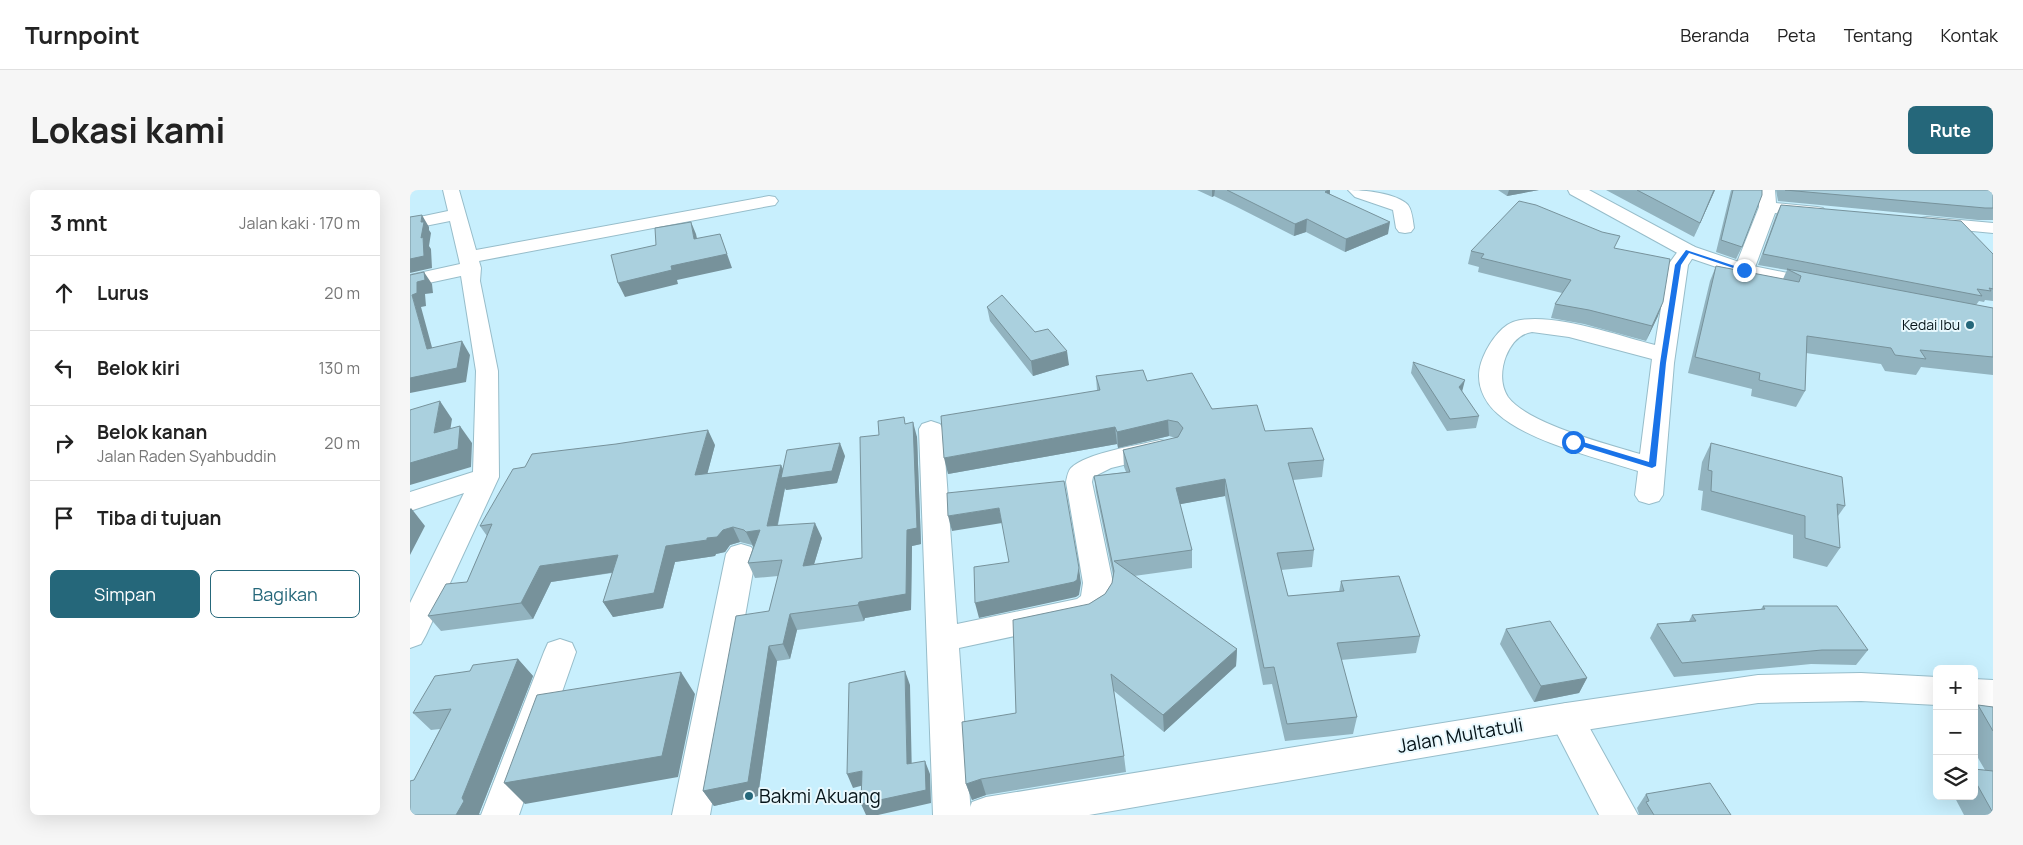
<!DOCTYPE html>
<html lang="id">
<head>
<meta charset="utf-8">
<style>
	:root { --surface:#fff; --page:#f6f6f6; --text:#222; --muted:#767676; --line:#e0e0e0; --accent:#25677a }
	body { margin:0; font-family:Manrope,sans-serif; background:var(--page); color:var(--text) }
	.controls { position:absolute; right:15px; bottom:15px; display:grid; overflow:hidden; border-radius:8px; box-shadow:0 5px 20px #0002 }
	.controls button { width:45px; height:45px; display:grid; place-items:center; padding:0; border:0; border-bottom:1px solid var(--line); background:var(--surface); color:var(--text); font:25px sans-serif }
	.stop { position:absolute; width:15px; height:15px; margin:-11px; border:4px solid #1a73e8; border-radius:50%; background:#fff }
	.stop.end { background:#1a73e8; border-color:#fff; box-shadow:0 1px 5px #0008 }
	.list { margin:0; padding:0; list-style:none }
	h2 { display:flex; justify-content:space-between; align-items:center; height:65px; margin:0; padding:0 20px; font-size:21px }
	h2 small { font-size:16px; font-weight:400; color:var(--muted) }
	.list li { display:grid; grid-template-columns:32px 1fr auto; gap:15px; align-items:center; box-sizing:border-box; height:75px; padding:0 20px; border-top:1px solid var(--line) }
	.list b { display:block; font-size:19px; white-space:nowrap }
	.list p { margin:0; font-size:16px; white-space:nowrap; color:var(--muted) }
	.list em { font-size:16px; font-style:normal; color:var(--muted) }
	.actions { display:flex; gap:10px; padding:15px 20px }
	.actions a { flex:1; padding:11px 0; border:1px solid var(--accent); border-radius:8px; text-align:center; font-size:18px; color:var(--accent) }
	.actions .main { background:var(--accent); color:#fff }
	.icon { flex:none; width:28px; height:28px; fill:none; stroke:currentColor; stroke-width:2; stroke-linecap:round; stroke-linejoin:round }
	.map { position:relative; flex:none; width:1583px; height:625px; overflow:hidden; border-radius:8px }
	header { display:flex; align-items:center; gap:30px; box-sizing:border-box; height:70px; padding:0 25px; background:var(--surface); border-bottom:1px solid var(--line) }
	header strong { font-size:24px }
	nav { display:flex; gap:28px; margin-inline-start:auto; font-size:18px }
	.intro { display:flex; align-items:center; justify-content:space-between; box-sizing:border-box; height:120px; padding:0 30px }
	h1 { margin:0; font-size:35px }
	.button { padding:12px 22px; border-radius:8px; background:var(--accent); color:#fff; font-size:18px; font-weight:700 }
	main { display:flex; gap:30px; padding:0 30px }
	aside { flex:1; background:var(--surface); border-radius:8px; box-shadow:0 5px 20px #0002 }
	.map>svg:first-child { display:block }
</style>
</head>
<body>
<header>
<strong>Turnpoint</strong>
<nav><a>Beranda</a><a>Peta</a><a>Tentang</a><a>Kontak</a></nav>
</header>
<div class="intro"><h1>Lokasi kami</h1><a class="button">Rute</a></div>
<main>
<aside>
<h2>3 mnt<small>Jalan kaki · 170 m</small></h2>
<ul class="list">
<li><svg class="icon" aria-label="ahead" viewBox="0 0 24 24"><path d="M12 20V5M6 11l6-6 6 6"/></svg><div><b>Lurus</b></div><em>20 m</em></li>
<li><svg class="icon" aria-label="left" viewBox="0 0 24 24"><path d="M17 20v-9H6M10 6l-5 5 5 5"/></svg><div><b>Belok kiri</b></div><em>130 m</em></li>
<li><svg class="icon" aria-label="right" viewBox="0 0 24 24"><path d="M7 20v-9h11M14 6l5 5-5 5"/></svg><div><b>Belok kanan</b><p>Jalan Raden Syahbuddin</p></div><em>20 m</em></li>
<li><svg class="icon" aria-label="arrive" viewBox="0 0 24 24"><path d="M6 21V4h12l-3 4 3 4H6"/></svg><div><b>Tiba di tujuan</b></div></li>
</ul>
<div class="actions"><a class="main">Simpan</a><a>Bagikan</a></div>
</aside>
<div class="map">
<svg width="1583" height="625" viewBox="0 0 1583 625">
	<rect width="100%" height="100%" fill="#c8effd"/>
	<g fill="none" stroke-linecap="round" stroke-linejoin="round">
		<defs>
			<path id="street" d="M33,0h16l17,60 293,-54 6,1 3,4 -3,4 -6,1 -290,55 2,7 -1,13 18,90 1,106 -73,158 -5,9 -11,4v-45l54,-110 -54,18v-19l63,-20 3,-101 -15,-95 -51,11v-12l50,-11 -10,-43 -40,8v-10l38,-8z
				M938,0c15,0 49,3 60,15 4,5 5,16 6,23l-3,4 -6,1 -6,-1 -3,-4 -3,-18 -38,-13z
				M1349,0h16l1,13 41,4 6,1 3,4 -3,4 -6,1 -42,-4 -21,57 -3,4 -7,2 -7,-2 -3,-4 25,-63z
				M1517,27l66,6v10l-72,-7 -3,-4 3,-4z
				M1278,55l7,2 2,4 -9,14 -14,98 -11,132 -4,6 -10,3 -10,-3 -4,-6 3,-24c-40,-13 -109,-29 -140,-57 -15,-13 -23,-32 -17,-51 5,-15 17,-35 32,-41 34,-12 107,14 142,23l13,-80 13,-18zM1122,142l37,5 83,22 -12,95c-32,-10 -112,-30 -132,-57 -8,-12 -7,-28 -2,-41 5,-12 13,-22 26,-24z
				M521,231l9,3 3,5 14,195 120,-25 4,-3 2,-13 -17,-101c1,-5 2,-11 5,-14 15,-15 68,-23 89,-28l9,2 4,6 -4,6 -58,14 -18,9 -1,5 22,106c0,18 -13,28 -29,33l-126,27 12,167h-38l-14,-386 3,-5z
				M331,354l10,3 5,7 -46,261h-38l54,-261 5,-7z
				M150,449l12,4 4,9 -57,163h-38l63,-163 4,-9z
				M1156,513l12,4 60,108h-39l-50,-97 5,-11z"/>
			<path id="secondary" d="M1158,0h21l106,57 53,18 79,16 3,4 -3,4 -7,2 -83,-17 -56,-19 -111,-61z
				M1451,483l76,4v28l-76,-4 -103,2 -192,30 -477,82h-122l5,-13 14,-5 580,-94 192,-28z
				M1564,489l19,1v28l-19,-1z"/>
		</defs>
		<!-- street casing -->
		<use href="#street" stroke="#97bdca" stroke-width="2"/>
		<!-- secondary casing -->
		<use href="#secondary" stroke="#97bdca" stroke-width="2"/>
		<!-- street -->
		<use href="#street" fill="#fff" fill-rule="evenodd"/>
		<!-- secondary -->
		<use href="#secondary" fill="#fff" fill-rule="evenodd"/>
	</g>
	<!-- wall -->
	<path fill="#92b3bf" d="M787,0h133v4l58,40 -43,18 -39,-20 -12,4 -59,-30 -21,-10 -2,1z
		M1088,0h41l-32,6z
		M1196,0h109l-21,47z
		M1321,0h31l-20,57 -6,12 -20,-7z
		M1366,0h217v30h-15l-200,-19z
		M1371,15l212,49v47l-8,-1 -1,2 -5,-1 -3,4 17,3v67l-72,-8 -5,8 -31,-4 -4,-7 -75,-11 -1,38 -9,16 -45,-11 1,-7 -64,-16 22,-92 6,-15 67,13 4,-9 -29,-5 18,-50z
		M1206,59l42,67 -12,25 -62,-17 -33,-6 4,-14 7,-11 -84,-21 1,-5 -11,-3 3,-13z
		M577,117l82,58 -36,11 -43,-55z
		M1003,172l49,30 17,24 -3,12 -29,3 -36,-58z
		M686,186l51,5 118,50 59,29 -2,17 -29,3 21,70 -2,17 -31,3 7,26 51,-4 2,-11 79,55 -4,17 -75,7 16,57 -4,17 -68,7 -13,-57 -9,1 -38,-189 -45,8 12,46v18l-58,8 103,73 -1,17 -72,66 -50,-41 10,65 2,16 -140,23 -14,5 -6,-16 50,-71 73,-109 16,-10 7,-11 1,-8 -17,-83 -2,-16 32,-4 -2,-5 -1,-17 53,-12 -7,-2 -51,12 -1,-4 -169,30 149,-84z
		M496,234l11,13 4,107 -9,2 -1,64 -46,8 -1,3 -67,9 -7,29 -13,2 -19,135 -44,10 -11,-15 66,-180 9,-35 -23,2 -7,-15 5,-16 -1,-2 -12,-3 -10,3 -5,7 -9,2 -1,2 -40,6 -12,46 -50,9 -10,-15 9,-29 -61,9 -18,37 -92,12 -13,-15 39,-34 20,-46 -7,-10 235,-81 -8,29 74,-9 2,4 62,-13 -8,27 -51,7 -1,-2 -7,37 44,13 -8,26 48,-6 17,-123z
		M1301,253l134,63 -7,10 2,32 -13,19 -34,-9v-23l-92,-25 2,-19 -5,-1 4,-28z
		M1353,416l105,44 -12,15 -45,-1 -137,13 -24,-39 7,-14 32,-3 3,-6 69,-6z
		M1096,439l81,49 -8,15 -45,9 -34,-58z
		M108,469l15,17 -54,138 1,1h-70l4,-35 26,-51 -9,1 -18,-17 57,-42z
		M1568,515l15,2v108h-29l-10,-19h20v-27l11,1 -11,-19v-43z
		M1236,604l85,21h-93l1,-1 -2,-6z"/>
	<!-- shaded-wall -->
	<path fill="#77929b" d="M802,0h3l-1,6 -2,1z
		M918,0h2l-1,11 -4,-9z
		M1099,0h30l-32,6z
		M1304,0h1l-21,47 6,-14z
		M12,25l7,12v3l2,3 -2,13 2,3 1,19 -22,5v-14l11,-21v-16z
		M897,29l-1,13 -12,4 1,-12z
		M281,32l5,12 4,18 -6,-13z
		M980,32l-2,12 -43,18 1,-13z
		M310,44l12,34 -55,12 1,4 -53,13 -7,-14 53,-17z
		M14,82l8,12 1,9 -8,1 1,12 -5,1 15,55 -9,-13 -15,-54 5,-13z
		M1253,112l-5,14 -12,25 6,-15z
		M52,151l8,14 -4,27 -56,11v-15z
		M657,161l2,14 -36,11 -2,-15z
		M1055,190l-3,12 -6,7 3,-12z
		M30,211l12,18 -5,31 -13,-17z
		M758,230l1,16 -51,12 -1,-16z
		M503,232l4,15 4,107 -9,2 -1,64 -46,8 -1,3 -6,-16 1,-3 48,-72z
		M50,236l12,17 -1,24 -61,18v-22z
		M705,237l2,17 -169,30 -4,-16z
		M298,240l7,15 -12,45 -8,-15z
		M430,253l5,13 -8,27 -51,7 -1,-2 -11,54 -7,-16 14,-61 5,12z
		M815,289v17l-49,9v-17z
		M1,318l14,18 -15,29v-46z
		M589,318l3,15 -50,8 -4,-15z
		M405,333l7,15 -13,43 -6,-15z
		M323,337l7,15 -10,3 -5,7 -9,2 -1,2 -40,6 -12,46 -50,9 -10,-15 63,-56z
		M350,340l-6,18 -8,-16z
		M208,365l10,15 -77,12 -18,37 -12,-16 19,-37z
		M669,378l2,15 -2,12 -3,2 -97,21 -4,-15z
		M380,424l7,16 -7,29 -7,-15z
		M359,456l8,15 -19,135 -44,10 -11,-15z
		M827,459l-1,17 -72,66 -1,-17z
		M108,469l15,17 -54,138 1,1h-24l6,-17z
		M495,481l5,14 2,93 -5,-14z
		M271,482l14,22 -17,83 -153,27 -21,-21z
		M1177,488l-8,15 -45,9 7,-16z
		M515,571l5,13 1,29 -53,12h-12l-5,-11z
		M452,581l6,13 -15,4 -6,-14z
		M571,589l5,16 -14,5 -6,-16z"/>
	<!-- building -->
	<path fill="#aad0de" stroke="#77929b" d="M817,0h101l-3,2 65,30 -44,17 -39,-20 -12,5z
		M1227,0h77l-14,33z
		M1323,0h29v5l-20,52 -21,-7z
		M1375,0h208v18h-8z
		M1109,11l17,4 66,27 18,4 -6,12 56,11 -7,43 -11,24 -63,-16 -34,-6 16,-24 -90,-22 3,-4 -13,-3z
		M1371,15l180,16 32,33v35l-4,-1 2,3 -14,-2 5,7 -219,-42z
		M12,25l-1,7h3l-3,16 2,-1 1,19 -14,3v-42z
		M281,32l3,17 26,-5 7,20 -56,12 1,4 -54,13 -7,-28 45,-10 -1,-17z
		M1306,76l83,16 2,-6 -14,-7 206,39v49l-73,-7 6,9 -31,-4 -4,-7 -84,-12 -2,55 -46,-11 1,-7 -65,-16z
		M14,82l1,8 -8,2v11l-5,2 15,54 35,-8 -5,27 -47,10v-103z
		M592,105l33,37 13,-3 19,22 -36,10 -44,-54z
		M1003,172l52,18 -6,7 20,29 -29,3z
		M733,180l4,11 45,-8 20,36 45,-4 8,26 47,-3 12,32 -36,3 26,87 -37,3 11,43 56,-5 -3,-10 58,-5 21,60 -83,7 20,74 -70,7 -13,-57 -10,1 -39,-189 -49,9 16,62 -78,11 123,88 -74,66 -52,-41 13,82 -143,23 -15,5 -4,-62 54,-9 -3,-93 76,-16 16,-10 7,-11 2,-12 -20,-95 36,-4 -7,-22 55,-13 5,-9 -5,-6 -10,-2 -51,12 -2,-5 -171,31 -3,-42 159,-26 -4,-14z
		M30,211l-6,32 26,-7 -2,23 -48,14v-53z
		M494,227l1,7 8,-2 4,106 -10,2 -1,64 -47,8 -1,3 -68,9 -7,30 -14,2 -21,136 -45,9 33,-175 33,-5 13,-51 -34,3 12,-33 -14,2 -2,-2 -11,-3 -10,3 -6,7 -10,1v2l-41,6 -12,47 -51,9 15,-47 -78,11 -19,37 -93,13 18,-32 21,-2 25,-58 -12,2 33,-57 12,-2 7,-13 84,-10 92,-14 -13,45 86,-10 -14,61 48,-3 -12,43 59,-8 -2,-121 19,-2 -1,-14z
		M430,253l-8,28 -51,7 6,-28z
		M1301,253l131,34 3,29 -8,-2 3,44 -35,-10v-22l-94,-25 1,-20 -4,-1z
		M654,291l15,87 -2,12 -3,2 -99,21 -1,-36 35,-5 -10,-54 -51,8 -1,-23z
		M1353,416h74l31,44h-46l-140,13 -25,-39 39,-3 -4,-6 73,-6z
		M1140,431l37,57 -46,8 -35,-57z
		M108,469l-56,139 2,3 -8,14h-46v-34l4,-1 37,-71 -38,4 22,-37 35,-5 3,-6z
		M495,481l2,93 18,-3 1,29 -65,14 1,-33 -15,3 2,-91z
		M271,482l-19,84 -158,27 33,-88z
		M1568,515l15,2v24z
		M1564,579l19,2v42l-19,-34z
		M1300,593l21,32h-77l-8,-13 3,-1 -3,-7z"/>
	<!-- route -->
	<path fill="#1a73e8" d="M1276,60l61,20 -5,1 -53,-18 -8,12 -15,98 -10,103 -4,2 -81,-25v-3l2,-1 76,23 11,-99 15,-98z"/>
	<!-- markers -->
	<g fill="#25677a" stroke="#e8f8fd" stroke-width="2">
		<circle cx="1560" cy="135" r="5"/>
		<circle cx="339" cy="606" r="5"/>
	</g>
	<g text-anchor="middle" stroke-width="4" stroke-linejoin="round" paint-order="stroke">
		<!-- far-poi labels -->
		<g font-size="14" fill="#061419" stroke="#e8f8fd" text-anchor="end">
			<text x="1550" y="140">Kedai Ibu</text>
		</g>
		<!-- near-street labels -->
		<g font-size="19" fill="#061419" stroke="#e8f8fd">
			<text transform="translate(1050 545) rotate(-10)" y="7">Jalan Multatuli</text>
		</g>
		<!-- near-poi labels -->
		<g font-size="19" fill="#061419" stroke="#e8f8fd" text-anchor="start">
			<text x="349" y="613">Bakmi Akuang</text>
		</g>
	</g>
</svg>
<div class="controls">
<button>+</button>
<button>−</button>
<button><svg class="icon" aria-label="layers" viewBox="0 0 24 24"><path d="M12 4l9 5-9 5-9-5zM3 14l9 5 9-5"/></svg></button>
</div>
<div class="stop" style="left:1163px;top:252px"></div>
<div class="stop end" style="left:1334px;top:80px"></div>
</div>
</main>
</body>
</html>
